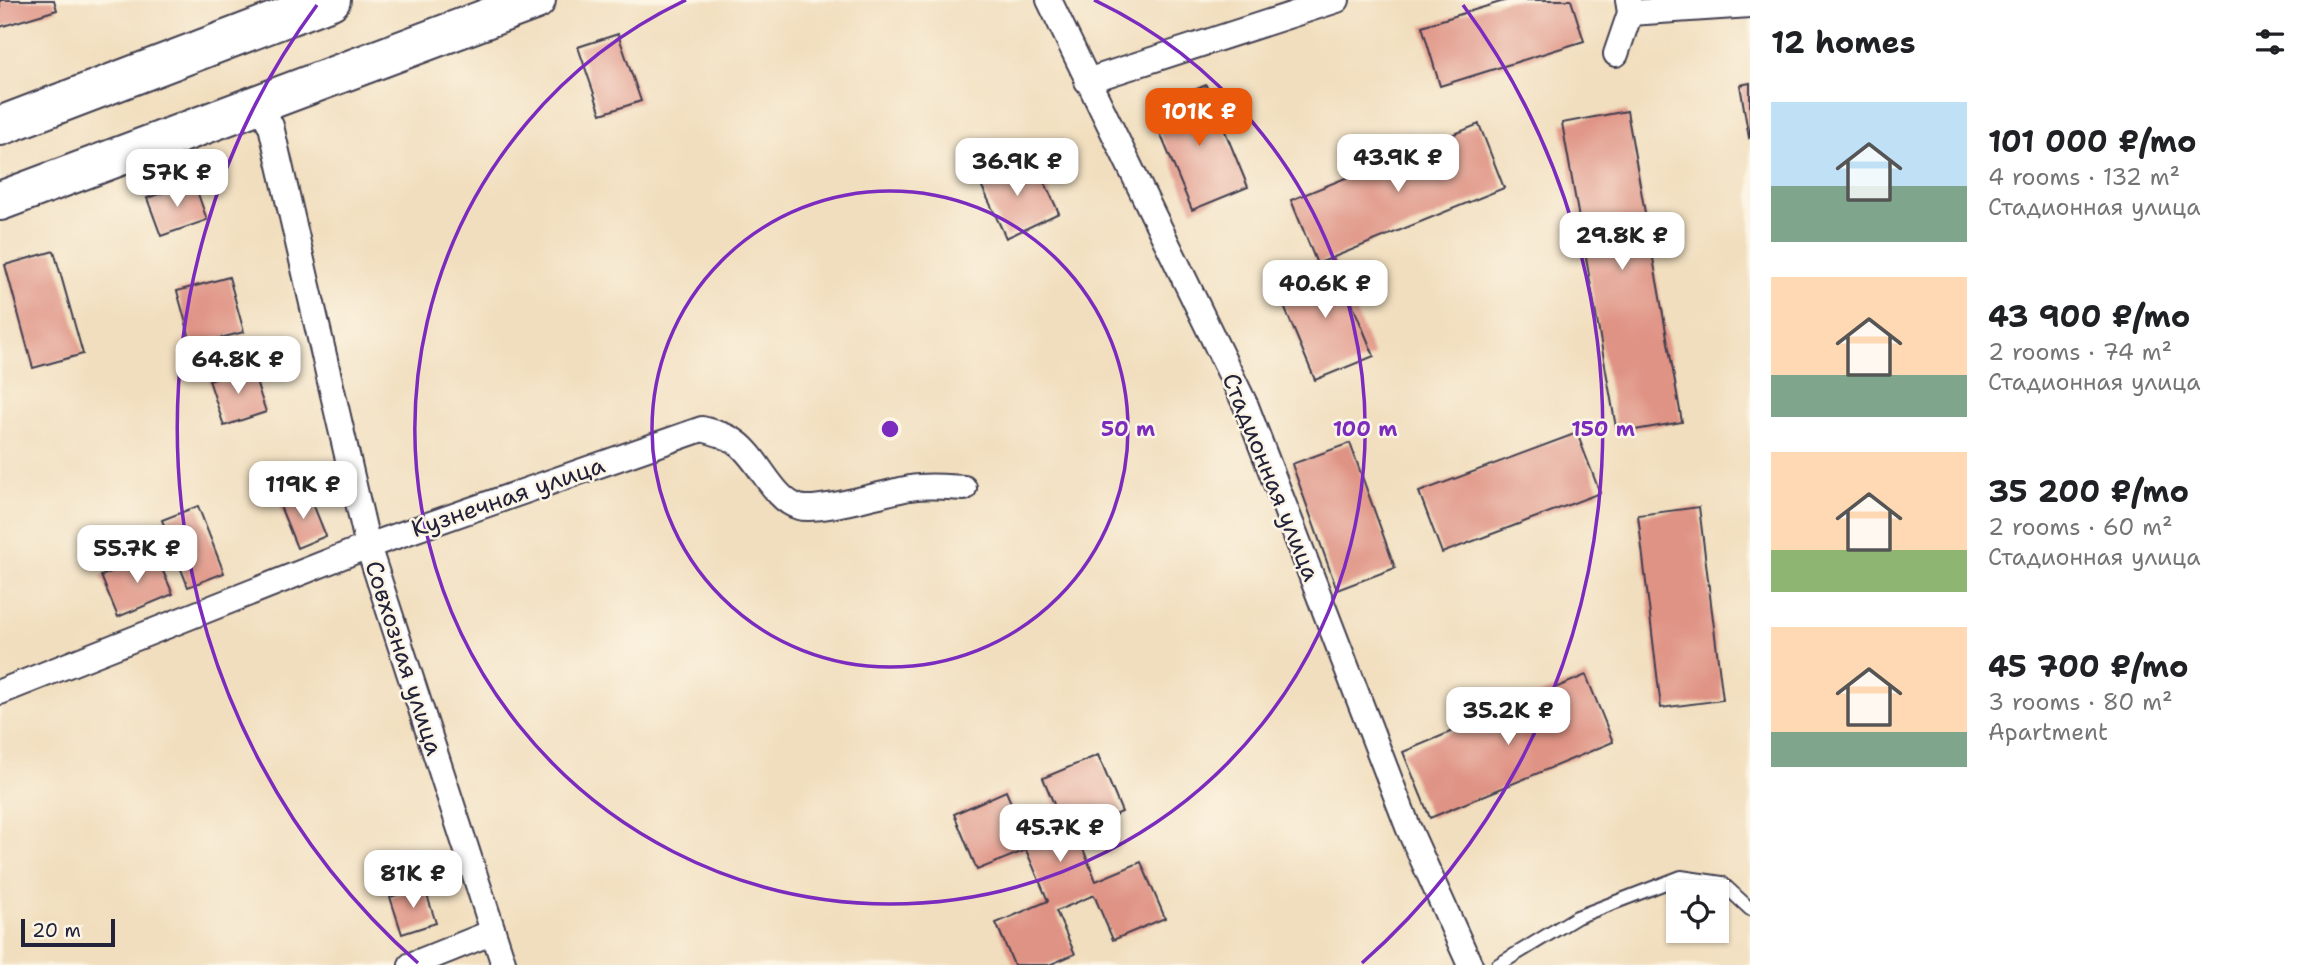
<!DOCTYPE html>
<meta charset="utf-8">
<style>
:root{--surface:#fff;--page:#f6f6f6;--text:#202124;--muted:#757577;--accent:#ea580c}
body{margin:0;font-family:"Shantell Sans",sans-serif;background:var(--page);color:var(--text);height:100vh;display:flex;flex-direction:column;font-size:26px;white-space:nowrap}
*{box-sizing:border-box;margin:0}
p{font-size:23px;color:var(--muted)}
.icon{flex:none;width:38px;height:38px;fill:none;stroke:currentColor;stroke-width:2;stroke-linecap:round;stroke-linejoin:round}
.map{position:relative;flex:1;overflow:hidden}
.drawer{display:flex;flex-direction:column;background:var(--surface);width:560px}
.drawer>*{flex:none}
.fabs{position:absolute;left:1666px;top:880px;display:grid;gap:14px}
.fabs a{display:grid;place-items:center;width:63px;height:63px;border-radius:0px;background:var(--surface);box-shadow:0 2px 5px #0004;font-size:35px}
.scale{position:absolute;left:21px;bottom:18px;width:94px;box-sizing:border-box;padding-left:7px;border:4px solid #22223b;border-top:0;font-size:19px;line-height:24px;white-space:nowrap;color:#22223b;-webkit-text-stroke:5px #fcf5e5;paint-order:stroke}
.price{position:absolute;translate:-50% -60px;padding:0 16px;border-radius:14px;background:#fff;color:#222;font-size:23px;line-height:46px;filter:drop-shadow(0 2px 4px #0008)}
.price::after{content:'';position:absolute;left:50%;top:42px;width:21px;height:16px;margin-left:-10px;background:inherit;clip-path:polygon(0 0,100% 0,50% 100%)}
.price.current{background:var(--accent);color:#fff}
ul{padding:0;list-style:none}
li{display:flex;align-items:center;gap:21px;height:175px;padding:0 21px}
li span{display:grid;place-items:center;flex:none;width:196px;height:140px;border-radius:0px;color:#555}
li>.icon{margin-inline-start:auto}
span .icon{width:84px;height:84px;fill:#fffc;stroke-width:1}
li b{font-size:30px}
h2{display:flex;justify-content:space-between;align-items:center;height:84px;padding:0 21px;font-size:30px}
main{display:flex;flex:1;min-height:0}
.map>svg:first-child{display:block}
.building{fill:#df9384}
.lines{fill:none;stroke-linecap:round;stroke-linejoin:round}
.lane-casing{stroke:#413e4f;stroke-width:16}
.street-casing{stroke:#413e4f;stroke-width:28}
.primary-casing{stroke:#413e4f;stroke-width:42}
.lane{stroke:#fff;stroke-width:12}
.street{stroke:#fff;stroke-width:24}
.primary{stroke:#fff;stroke-width:38}
.ring{fill:none;stroke:#7b2cbf;stroke-width:3.5}
.labels{text-anchor:middle;stroke-width:5;stroke-linejoin:round;paint-order:stroke}
.street-label{font-size:24px;fill:#22223b;stroke:#fcf5e5}
.centre{fill:#7b2cbf;stroke:#fcf5e5;stroke-width:3.5}
.ring-label{font-size:21px;text-anchor:middle;font-weight:bold;fill:#7b2cbf;stroke:#fcf5e5;stroke-width:5;stroke-linejoin:round;paint-order:stroke}
</style>
<main>
<div class="map">
<svg width="1750" height="965" viewBox="0 0 1750 965">
<rect width="100%" height="100%" fill="#fcf5e5"/>
<filter id="ink" filterUnits="userSpaceOnUse"><feTurbulence type="fractalNoise" baseFrequency=".0143" numOctaves="2"/><feDisplacementMap in="SourceGraphic" scale="14" xChannelSelector="R" yChannelSelector="G"/><feConvolveMatrix kernelMatrix="1 2 1 2 8 2 1 2 1" color-interpolation-filters="sRGB"/></filter>
<filter id="wash" filterUnits="userSpaceOnUse"><feTurbulence type="fractalNoise" baseFrequency=".00686" numOctaves="4" result="noise"/><feDisplacementMap in="SourceGraphic" scale="28" xChannelSelector="R" yChannelSelector="G"/><feGaussianBlur stdDeviation="1.57" result="paint"/><feColorMatrix in="noise" values="0 0 0 0 0 0 0 0 0 0 0 0 0 0 0 0 0 1.4 0 .05"/><feComposite in="paint" operator="in"/></filter>
<g filter="url(#wash)">
<rect width="100%" height="100%" fill="#f1debe"/>
<g id="blocks">
<g class="building">
<polygon points="0,0 54,0 57,10 0,27"/>
<polygon points="1507,0 1571,0 1584,41 1440,86 1422,26"/>
<polygon points="618,34 641,101 601,114 578,47"/>
<polygon points="1750,83 1750,137 1749,138 1740,85"/>
<polygon points="1206,85 1248,187 1192,210 1150,109"/>
<polygon points="1627,111 1682,422 1617,433 1562,123"/>
<polygon points="1479,124 1504,188 1317,264 1291,200"/>
<polygon points="1010,161 1018,179 1039,170 1059,213 1006,238 977,176"/>
<polygon points="194,182 207,220 161,236 147,198"/>
<polygon points="54,251 83,354 33,368 5,265"/>
<polygon points="1334,260 1374,356 1315,380 1275,285"/>
<polygon points="229,277 244,332 192,345 177,291"/>
<polygon points="251,366 266,412 224,426 209,380"/>
<polygon points="1577,433 1600,493 1442,553 1419,492"/>
<polygon points="1350,443 1395,568 1337,590 1292,464"/>
<polygon points="309,494 326,536 297,548 280,506"/>
<polygon points="198,506 224,573 188,587 162,520"/>
<polygon points="1699,507 1723,700 1661,708 1638,515"/>
<polygon points="155,553 173,594 118,617 101,576"/>
<polygon points="1586,675 1613,742 1430,818 1403,752"/>
<polygon points="1098,755 1122,812 1076,832 1096,881 1141,862 1165,918 1113,940 1094,895 1056,911 1075,954 1049,965 1014,965 996,923 1048,901 1026,850 977,870 954,814 1006,791 1025,836 1061,821 1043,778"/>
<polygon points="424,886 436,923 402,934 390,897"/>
</g>
</g>
</g>
<g filter="url(#ink)">
<use href="#blocks" fill-opacity="0" stroke="#413e4f" stroke-width="2"/>
<g class="lines">
<defs>
<polyline id="lane" points="1498,965 1577,917 1681,877 1722,883 1750,909"/>
<g id="street">
<polyline points="1049,0 1246,406 1408,827 1470,965"/>
<polyline points="1630,13 1750,5"/>
<polyline points="1616,54 1630,13 1628,0"/>
<polyline points="1087,81 1337,0"/>
<polyline points="258,103 271,126 368,546 504,965"/>
<path d="M0,692L368,546L702,429C714,432 726,435 736,442C759,458 773,500 799,507C819,513 886,492 910,488C927,485 946,487 964,488"/>
<polyline points="411,965 493,932"/>
</g>
<g id="primary">
<polyline points="0,126 331,0"/>
<polyline points="0,201 536,0"/>
</g>
</defs>
<use href="#lane" class="lane-casing"/>
<use href="#street" class="street-casing"/>
<use href="#primary" class="primary-casing"/>
<use href="#lane" class="lane"/>
<use href="#street" class="street"/>
<use href="#primary" class="primary"/>
</g>
</g>
<g class="ring">
<circle cx="890" cy="429" r="238"/>
<path d="M1094 0A475 475 0 1 1 686 0"/>
<path d="M418 963A713 713 0 0 1 317 5M1463 5A713 713 0 0 1 1362 963"/>
</g>
<g class="labels">
<g class="street-label">
<text transform="translate(1271 477) rotate(68)" y="8">Стадионная улица</text>
<text transform="translate(508 497) rotate(-19)" y="8">Кузнечная улица</text>
<text transform="translate(404 658) rotate(72)" y="8">Совхозная улица</text>
</g>
</g>
<circle cx="890" cy="429" r="10" class="centre"/>
<g class="ring-label">
<text x="1128" y="436">50 m</text>
<text x="1365" y="436">100 m</text>
<text x="1603" y="436">150 m</text>
</g>
</svg>
<div class="fabs">
<a><svg class="icon" aria-label="locate" viewBox="0 0 24 24"><circle cx="12" cy="12" r="6"/><path d="M12 2v4M12 18v4M2 12h4M18 12h4"/></svg></a>
</div>
<div class="scale">20 m</div>
<b class="price current" style="left:1199px;top:148px">101K ₽</b>
<b class="price" style="left:1398px;top:194px">43.9K ₽</b>
<b class="price" style="left:1017px;top:198px">36.9K ₽</b>
<b class="price" style="left:177px;top:209px">57K ₽</b>
<b class="price" style="left:1622px;top:272px">29.8K ₽</b>
<b class="price" style="left:1325px;top:320px">40.6K ₽</b>
<b class="price" style="left:238px;top:396px">64.8K ₽</b>
<b class="price" style="left:303px;top:521px">119K ₽</b>
<b class="price" style="left:137px;top:585px">55.7K ₽</b>
<b class="price" style="left:1508px;top:747px">35.2K ₽</b>
<b class="price" style="left:1060px;top:864px">45.7K ₽</b>
<b class="price" style="left:413px;top:910px">81K ₽</b>
</div>
<section class="drawer">
<h2>12 homes<svg class="icon" aria-label="filters" viewBox="0 0 24 24"><path d="M4 7h16M4 17h16"/><circle cx="9" cy="7" r="2"/><circle cx="15" cy="17" r="2"/></svg></h2>
<ul>
<li><span style="background:linear-gradient(#bfe0f5 60%,#7fa58c 0)"><svg class="icon" aria-label="home" viewBox="0 0 24 24"><path d="M3 11l9-7 9 7M6 9v11h12V9"/></svg></span><div><b>101 000 ₽/mo</b><p>4 rooms · 132 m²</p><p>Стадионная улица</p></div></li>
<li><span style="background:linear-gradient(#ffd9b3 70%,#7fa58c 0)"><svg class="icon" aria-label="home" viewBox="0 0 24 24"><path d="M3 11l9-7 9 7M6 9v11h12V9"/></svg></span><div><b>43 900 ₽/mo</b><p>2 rooms · 74 m²</p><p>Стадионная улица</p></div></li>
<li><span style="background:linear-gradient(#ffd9b3 70%,#8fb573 0)"><svg class="icon" aria-label="home" viewBox="0 0 24 24"><path d="M3 11l9-7 9 7M6 9v11h12V9"/></svg></span><div><b>35 200 ₽/mo</b><p>2 rooms · 60 m²</p><p>Стадионная улица</p></div></li>
<li><span style="background:linear-gradient(#ffd9b3 75%,#7fa58c 0)"><svg class="icon" aria-label="home" viewBox="0 0 24 24"><path d="M3 11l9-7 9 7M6 9v11h12V9"/></svg></span><div><b>45 700 ₽/mo</b><p>3 rooms · 80 m²</p><p>Apartment</p></div></li>
</ul>
</section>
</main>
